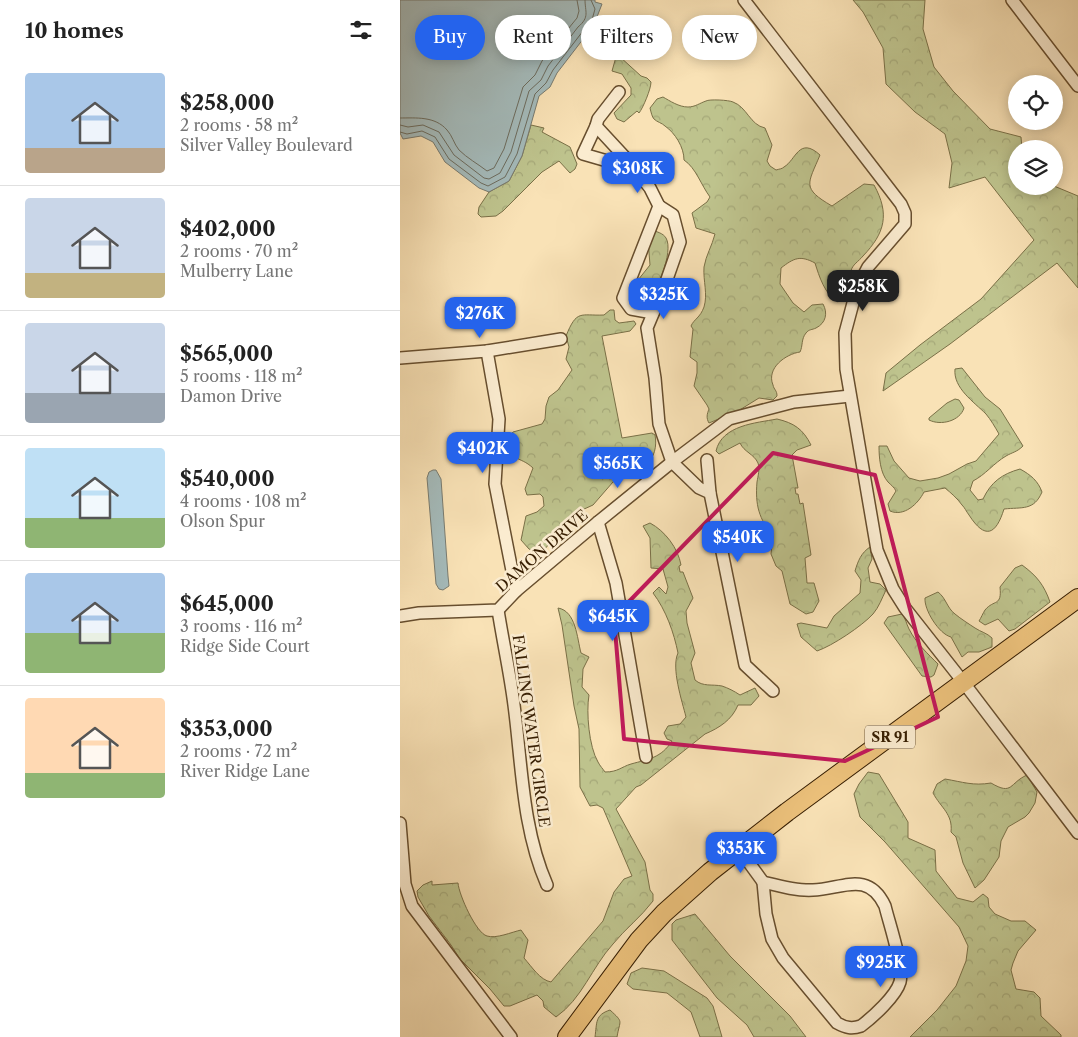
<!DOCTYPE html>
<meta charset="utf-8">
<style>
:root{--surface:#fff;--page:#f2f2f2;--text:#222;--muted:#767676;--line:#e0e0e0;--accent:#2563eb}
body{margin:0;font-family:"Libre Caslon Text",serif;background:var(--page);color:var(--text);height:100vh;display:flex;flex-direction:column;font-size:19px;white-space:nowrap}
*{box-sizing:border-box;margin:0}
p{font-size:16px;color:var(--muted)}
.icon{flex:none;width:28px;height:28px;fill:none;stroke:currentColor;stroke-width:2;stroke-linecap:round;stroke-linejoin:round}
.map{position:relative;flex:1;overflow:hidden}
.sheet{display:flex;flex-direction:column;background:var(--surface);width:400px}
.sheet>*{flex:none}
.hud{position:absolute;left:15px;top:15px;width:475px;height:45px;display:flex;gap:10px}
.buttons{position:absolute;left:608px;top:75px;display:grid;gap:10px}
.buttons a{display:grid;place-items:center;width:55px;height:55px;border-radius:50%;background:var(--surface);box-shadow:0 2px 12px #0003;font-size:25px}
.price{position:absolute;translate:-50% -42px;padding:0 11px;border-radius:10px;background:var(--accent);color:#fff;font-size:16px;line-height:32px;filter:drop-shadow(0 1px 2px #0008)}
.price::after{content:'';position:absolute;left:50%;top:30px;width:15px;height:11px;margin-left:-8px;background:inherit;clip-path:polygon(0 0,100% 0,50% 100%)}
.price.active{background:#222;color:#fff}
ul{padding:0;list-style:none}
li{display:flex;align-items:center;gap:15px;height:125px;padding:0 25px}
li+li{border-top:1px solid var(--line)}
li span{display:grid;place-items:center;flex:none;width:140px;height:100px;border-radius:5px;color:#555}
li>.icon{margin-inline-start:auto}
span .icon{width:60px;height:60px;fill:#fffc;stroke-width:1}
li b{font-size:21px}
h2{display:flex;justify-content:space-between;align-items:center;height:60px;padding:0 25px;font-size:21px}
.tag{padding:0 18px;border-radius:22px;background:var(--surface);box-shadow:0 2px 12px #0003;font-size:18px;line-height:45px}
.tag.active{background:var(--accent);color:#fff}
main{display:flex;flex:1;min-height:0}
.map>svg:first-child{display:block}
.grass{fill:#bec38d;stroke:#7a7047}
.forest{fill:url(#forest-crowns);stroke:#7a7047}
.water{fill:#a4baba;stroke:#787b70}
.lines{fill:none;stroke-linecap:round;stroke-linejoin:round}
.shore{stroke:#6d6c5e;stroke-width:1}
.minor-casing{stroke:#674e2e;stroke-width:14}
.primary-casing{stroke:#361d01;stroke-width:20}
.minor{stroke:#fbecd0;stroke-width:11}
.primary{stroke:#ecc17b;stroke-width:18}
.marked{fill:none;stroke:#c2185b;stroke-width:4;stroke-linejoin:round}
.labels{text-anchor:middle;stroke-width:5;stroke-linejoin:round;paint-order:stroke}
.shield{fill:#fbecd0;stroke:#715b3f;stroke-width:1}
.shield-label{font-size:14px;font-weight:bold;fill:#361d01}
.street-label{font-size:15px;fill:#361d01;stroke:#fbecd0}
</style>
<main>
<section class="sheet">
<h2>10 homes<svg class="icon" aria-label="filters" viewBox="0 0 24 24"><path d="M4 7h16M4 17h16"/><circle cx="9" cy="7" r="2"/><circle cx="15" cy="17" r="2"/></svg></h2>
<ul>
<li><span style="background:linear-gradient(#a9c7e8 75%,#b9a48a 0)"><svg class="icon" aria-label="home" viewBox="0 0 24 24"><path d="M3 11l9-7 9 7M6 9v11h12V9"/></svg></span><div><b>$258,000</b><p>2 rooms · 58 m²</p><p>Silver Valley Boulevard</p></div></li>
<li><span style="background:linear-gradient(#c9d6e8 75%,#c2b280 0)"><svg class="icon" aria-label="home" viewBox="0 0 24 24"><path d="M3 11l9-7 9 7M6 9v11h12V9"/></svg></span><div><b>$402,000</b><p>2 rooms · 70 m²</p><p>Mulberry Lane</p></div></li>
<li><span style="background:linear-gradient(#c9d6e8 70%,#9aa5b1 0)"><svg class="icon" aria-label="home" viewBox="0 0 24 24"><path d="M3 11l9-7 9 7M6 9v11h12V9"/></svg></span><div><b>$565,000</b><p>5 rooms · 118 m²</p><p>Damon Drive</p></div></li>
<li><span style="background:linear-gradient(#bfe0f5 70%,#8fb573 0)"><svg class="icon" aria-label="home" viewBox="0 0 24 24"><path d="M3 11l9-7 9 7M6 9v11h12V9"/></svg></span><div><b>$540,000</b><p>4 rooms · 108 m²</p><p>Olson Spur</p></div></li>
<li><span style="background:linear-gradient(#a9c7e8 60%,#8fb573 0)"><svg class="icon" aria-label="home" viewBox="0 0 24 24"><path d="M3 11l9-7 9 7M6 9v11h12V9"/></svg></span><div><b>$645,000</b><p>3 rooms · 116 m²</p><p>Ridge Side Court</p></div></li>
<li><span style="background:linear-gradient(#ffd9b3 75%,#8fb573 0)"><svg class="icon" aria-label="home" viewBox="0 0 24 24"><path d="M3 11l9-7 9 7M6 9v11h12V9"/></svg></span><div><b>$353,000</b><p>2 rooms · 72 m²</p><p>River Ridge Lane</p></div></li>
</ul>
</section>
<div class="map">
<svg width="678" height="1037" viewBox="0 0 678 1037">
<defs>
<pattern id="forest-crowns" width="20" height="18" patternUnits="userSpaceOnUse" patternTransform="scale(1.25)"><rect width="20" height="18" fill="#bec38d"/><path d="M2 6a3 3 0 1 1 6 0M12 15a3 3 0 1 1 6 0" fill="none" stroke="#a4a778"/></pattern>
</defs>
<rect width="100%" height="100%" fill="#f9e2b6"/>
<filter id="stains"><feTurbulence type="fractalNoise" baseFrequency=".004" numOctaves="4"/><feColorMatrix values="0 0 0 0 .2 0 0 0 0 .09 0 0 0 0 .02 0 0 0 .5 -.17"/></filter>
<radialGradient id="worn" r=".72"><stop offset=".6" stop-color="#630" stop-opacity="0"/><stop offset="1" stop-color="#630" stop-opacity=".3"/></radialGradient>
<path class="grass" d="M555,399L559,400L564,408C560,421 541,426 529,420V418L547,403Z"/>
<g class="forest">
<polygon points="453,0 525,0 523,29 534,67 553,91 590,129 621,137 622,149 616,149 616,186 654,186 678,196 678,288 657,263 550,344 483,391 486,373 520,345 581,299 634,240 585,177 549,188 552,163 545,134 515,112 486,84 483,48 463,12"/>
<path d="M219,56L241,76L247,78L251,82C251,89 243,108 239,113L237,111L224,122L217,119L214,113L231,95V88L222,74L212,71L216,57Z"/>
<path d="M263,97C270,101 279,107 288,107C295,107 300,103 306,101C309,99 329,100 333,102C347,107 350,125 365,128L372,145L367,161L370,166L376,170C379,169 382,169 384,167C396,160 399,136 420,155C408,184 401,188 432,206L464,184L474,185C490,214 485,233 463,256C459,261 452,265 451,271C449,277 450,285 450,291L438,302C425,295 419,276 415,263C400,255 394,258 381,268L380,284L393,303L404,312L412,305L423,304C428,313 426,323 416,328C412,330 409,329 406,333C401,339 403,346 400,352C386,354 366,368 373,385C374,390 377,390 377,396L373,400L359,398L338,411L309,423C306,418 307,414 309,409L307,405L294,386L297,373V362L290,357L293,329L291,326C294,319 300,318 304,307C308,294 303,281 304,267C306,255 312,246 315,234L296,228L292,213L307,202L310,197C301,185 296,168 284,160C284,147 275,133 265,126C262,123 257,122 254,119C252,117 251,112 250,108L257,99Z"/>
<polygon points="131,125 144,128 142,132 170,147 177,164 175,169 170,173 159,161 142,172 103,211 96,216 81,217 78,214 79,207 89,192 109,181 122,156"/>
<path d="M252,230C257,232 263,233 266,238C274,251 257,296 242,302L239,300L235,294L238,280L250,265L248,240Z"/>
<path d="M210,310H214L215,320L219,323L234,321L236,324L230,331L202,336L222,438L252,433L255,435C257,445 255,459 245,464L241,463L236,465V477H233L227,470L220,471L218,479L213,482L193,505L182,510L166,530L152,541L140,554L129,549L121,540L126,516L137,512L144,506L143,497L140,494L127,495L125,489L133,468C119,455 112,464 107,439L113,432L142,424L145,419L146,406L149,397L158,390L172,370L166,359L169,347L166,336C177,309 180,316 204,315Z"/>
<path d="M562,368L585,397L600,409L623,446C617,452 613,452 606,456C594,463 585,475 573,481L570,490L578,500L583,499C591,482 602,474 620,469C631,475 638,481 642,492C634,511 622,507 604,509C596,535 585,540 569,515C566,511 565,508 562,505C557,498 551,493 545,488L524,492C518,504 504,517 490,511L488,504L496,491C494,487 491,485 488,482C480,473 479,457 479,446H487L494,461L509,478L520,481L538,478L549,474L567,464L576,461L599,434C595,427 591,420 586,414C574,402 553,388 555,369Z"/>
<path d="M377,419C394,423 403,429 411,445L397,450L392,455L398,488H395L396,494H398L400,504L403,503L411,555L405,558L407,583H414L419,601L413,612L406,614L390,604L382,571L376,566L371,554L373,536C359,519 355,505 357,482C358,476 360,469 358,463C354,454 344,452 340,443L319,454L316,451C322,425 356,423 377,419Z"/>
<path d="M250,523C265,531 278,548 281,565L279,566L280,572H283L293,598L286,611L287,623L295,653L291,663L295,680C303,687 312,684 322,686C328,688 334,691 340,695L355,688L359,696L351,705H338C332,720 319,728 305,734L241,785L236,787L216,809L245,862L250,890L253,894V901C241,917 225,929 213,944C192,967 182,999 156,1017L144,1007L143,1001L137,995L110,1006H104L90,989L60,959L51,945L29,916L18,897L17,891L23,885L32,881V885L58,883C59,895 76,933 87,936C96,939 112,932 121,930L128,940L124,958C132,967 140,980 151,982L203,921L214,892L224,879L232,876L203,808L197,805L190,806L180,787L179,729L174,706L162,625L158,608C176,611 177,638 181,653L189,657L183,669L182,687L189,695C186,712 189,747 198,762C200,766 203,769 205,772C218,772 221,767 231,764C249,759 261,758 272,741L267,739L264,733L268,726L280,724L286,717C282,701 271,668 278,653C274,633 266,610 253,593L259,587L266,594L268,587L263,569L251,568L250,538L243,526Z"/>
<path d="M470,547L472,559L468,568L470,582L480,584L486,590C482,598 479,607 473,614C462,626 432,646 417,651L401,637L397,624L401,623L427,628L434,616L460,593L461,580L455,571C458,561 461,553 470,547Z"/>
<path d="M622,565C637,576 644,585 650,602L615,629L609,631L598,619L585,625L579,621C581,618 583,613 585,610C594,599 602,607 600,587L615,568Z"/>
<path d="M538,592C546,598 547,608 555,614C561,619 569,624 575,628C581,632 587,633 592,638V647L579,652H568L562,657L551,637C539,634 524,610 525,598Z"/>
<path d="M502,614C506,619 506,623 509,629C516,643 528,654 538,664L534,675L531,677L522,676L484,623L488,617Z"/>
<polygon points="468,772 479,774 505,817 508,822 508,838 535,850 536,871 557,898 573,902 583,894 588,898 589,907 595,914 611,921 625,921 636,930 618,951 613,963 611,970 616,989 634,992 640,998 641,1016 661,1035 661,1037 510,1037 537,1010 556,986 566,961 568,946 559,927 485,842 460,817 454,794 459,784"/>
<path d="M627,775L637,792L635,803L629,813L625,817L608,827L601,841L599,857L584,880L575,888L563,863L556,837L551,832C553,814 541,808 533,793L537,784L545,779C563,782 573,786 591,783C613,796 609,783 627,775Z"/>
<polygon points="295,914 330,956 390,1016 406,1037 354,1037 347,1025 317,998 272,940 272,924 276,920"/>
<polygon points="242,968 264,971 307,998 313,1006 322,1037 300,1037 291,1012 267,993 233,989 227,984 231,973"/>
<path d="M210,1010C224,1023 220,1019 217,1037H195C197,1022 195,1015 210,1010Z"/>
</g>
<g class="water">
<polygon points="0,0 195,0 195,2 202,4 195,22 194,33 187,34 157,73 150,87 139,96 122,156 109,181 89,192 79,188 45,162 33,142 21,136 3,139 0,133"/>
<polygon points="33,470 36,470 41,479 48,576 49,586 43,590 39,589 36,584 27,478 29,472"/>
</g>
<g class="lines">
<g class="shore">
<path d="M0,118C16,118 35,116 47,130C52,135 54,144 59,150C67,158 78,164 87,171L94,168L104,149L123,87L135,75L142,61L177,18L179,11L177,0"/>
<path d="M0,125L8,127L23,125L39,132L54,155L84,178L89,179L100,173L111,152L129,91L141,80L148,66L178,27C190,17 185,12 185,0"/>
<polyline points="0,132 7,134 22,131 35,137 49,159 81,183 88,186 105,177 117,154 135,94 146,83 153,70 183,31 190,27 195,9 191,0"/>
</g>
<defs>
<g id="minor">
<polyline points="344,0 501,204 505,213 505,224 468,267 457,288 445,333 446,369 477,550 493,589 505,608 564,683 678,833"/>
<polyline points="612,0 678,86"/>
<polyline points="219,92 198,119 196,126 183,154 235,169 250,188 259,206 223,298 231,309 253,313"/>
<polyline points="196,126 234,167"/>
<polyline points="259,206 273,215 280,242 265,285 247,328 255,378 259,424 272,462 299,488 310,493 345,665 373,691"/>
<polyline points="87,351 99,419 95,484 116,591"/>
<polyline points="0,358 87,351 161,339"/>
<polyline points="307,460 310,493"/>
<polyline points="198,522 216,583 246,757"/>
<path d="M98,610C103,642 110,673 114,705C122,765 122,828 147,885"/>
<polyline points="0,616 19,613 98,610 116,591 198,522 272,462 329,419 394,402 450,396"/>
<polyline points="0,823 5,884 12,906 111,1037"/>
<polyline points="339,849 363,882"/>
<path d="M363,882C379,886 397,891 413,890C442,889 468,870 485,906C489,923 504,966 500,982C496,996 473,1017 461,1026C452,1029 446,1028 437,1023L383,958L372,939L366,914Z"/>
</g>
<polyline id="primary" points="167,1037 239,940 264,913 310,872 387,812 678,598"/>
</defs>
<use href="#minor" class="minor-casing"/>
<use href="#primary" class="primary-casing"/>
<use href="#minor" class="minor"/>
<use href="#primary" class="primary"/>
</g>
<path class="marked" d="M373,453L475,475L538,717L445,761L224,739L214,617Z"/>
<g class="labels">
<rect class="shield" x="465" y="725.5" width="50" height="23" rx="4"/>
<g class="shield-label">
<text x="490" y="742">SR 91</text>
</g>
<g class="street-label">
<text transform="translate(142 551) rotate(-41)" y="5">DAMON DRIVE</text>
<text transform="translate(131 731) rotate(82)" y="5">FALLING WATER CIRCLE</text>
</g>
</g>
<rect width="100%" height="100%" filter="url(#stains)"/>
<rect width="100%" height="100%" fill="url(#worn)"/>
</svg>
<div class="buttons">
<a><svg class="icon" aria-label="locate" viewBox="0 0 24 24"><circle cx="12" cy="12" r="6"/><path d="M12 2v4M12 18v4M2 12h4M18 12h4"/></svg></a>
<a><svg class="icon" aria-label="layers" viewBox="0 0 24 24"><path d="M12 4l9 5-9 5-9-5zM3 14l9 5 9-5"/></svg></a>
</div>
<b class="price" style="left:238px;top:194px">$308K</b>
<b class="price active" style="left:463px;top:312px">$258K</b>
<b class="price" style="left:264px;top:320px">$325K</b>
<b class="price" style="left:80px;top:339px">$276K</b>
<b class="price" style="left:83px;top:474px">$402K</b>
<b class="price" style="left:218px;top:489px">$565K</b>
<b class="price" style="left:338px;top:563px">$540K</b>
<b class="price" style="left:213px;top:642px">$645K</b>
<b class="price" style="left:341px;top:874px">$353K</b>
<b class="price" style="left:481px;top:988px">$925K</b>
<div class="hud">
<a class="tag active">Buy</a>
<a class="tag">Rent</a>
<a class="tag">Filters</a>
<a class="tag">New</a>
</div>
</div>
</main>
